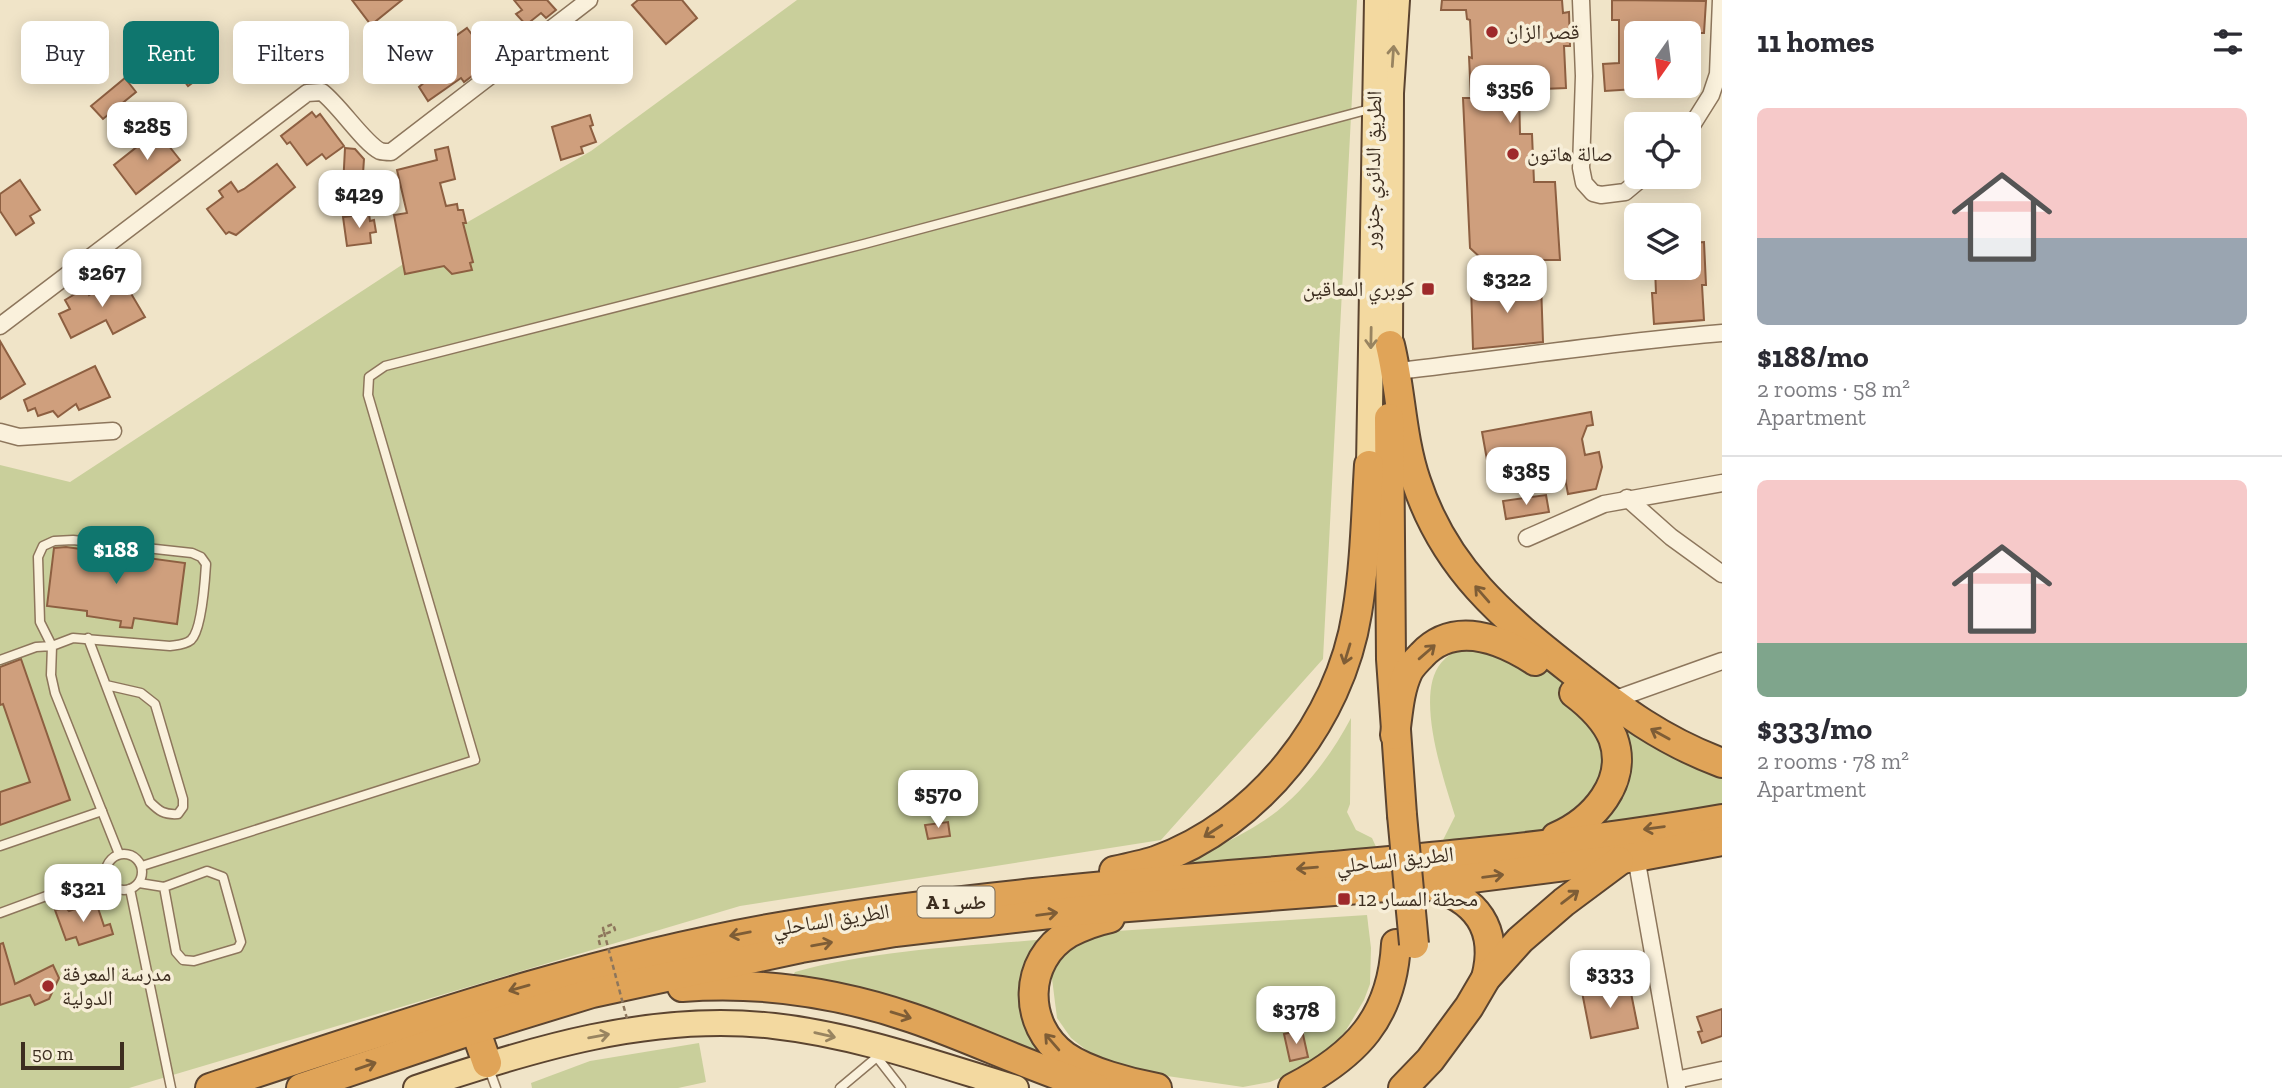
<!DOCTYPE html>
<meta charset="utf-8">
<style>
:root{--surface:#fff;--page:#f7f7f7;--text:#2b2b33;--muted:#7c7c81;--line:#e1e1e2;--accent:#0f766e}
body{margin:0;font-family:"Zilla Slab","Noto Naskh Arabic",serif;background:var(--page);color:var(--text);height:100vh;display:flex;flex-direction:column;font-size:26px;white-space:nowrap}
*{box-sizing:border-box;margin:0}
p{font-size:23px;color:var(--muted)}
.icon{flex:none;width:38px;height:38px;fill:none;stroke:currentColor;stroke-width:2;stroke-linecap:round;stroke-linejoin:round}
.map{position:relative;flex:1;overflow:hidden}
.details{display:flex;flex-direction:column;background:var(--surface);width:560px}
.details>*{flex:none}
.hud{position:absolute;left:21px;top:21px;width:665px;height:63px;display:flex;gap:14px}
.needle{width:46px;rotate:194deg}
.controls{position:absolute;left:1624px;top:21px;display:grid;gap:14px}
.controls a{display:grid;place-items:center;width:77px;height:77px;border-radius:10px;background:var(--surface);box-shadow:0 4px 18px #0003;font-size:35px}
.scale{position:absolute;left:21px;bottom:18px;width:103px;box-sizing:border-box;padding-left:7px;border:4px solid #3d2e20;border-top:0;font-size:19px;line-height:24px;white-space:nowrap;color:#3d2e20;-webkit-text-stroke:5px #f7eed8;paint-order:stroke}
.price{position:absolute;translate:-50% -60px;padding:0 16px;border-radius:14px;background:#fff;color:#222;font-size:23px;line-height:46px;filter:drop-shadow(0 2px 4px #0008)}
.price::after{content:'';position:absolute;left:50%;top:42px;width:21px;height:16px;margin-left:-10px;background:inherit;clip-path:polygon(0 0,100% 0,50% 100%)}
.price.active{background:var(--accent);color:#fff}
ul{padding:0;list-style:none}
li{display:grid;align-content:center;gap:14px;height:371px;padding:0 35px}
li+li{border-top:2px solid var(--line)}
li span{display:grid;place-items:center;height:217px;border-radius:10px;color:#555}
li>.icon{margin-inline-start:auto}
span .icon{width:126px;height:126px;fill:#fffc;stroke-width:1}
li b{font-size:30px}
h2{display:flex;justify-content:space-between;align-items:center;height:84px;padding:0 35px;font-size:30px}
.pill{padding:0 24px;border-radius:10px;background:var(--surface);box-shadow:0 4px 18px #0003;font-size:24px;line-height:63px}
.pill.active{background:var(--accent);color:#fff}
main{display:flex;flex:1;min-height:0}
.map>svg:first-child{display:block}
.green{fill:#c9cf9b}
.building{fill:#cf9f7d;stroke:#8d5f41;stroke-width:2}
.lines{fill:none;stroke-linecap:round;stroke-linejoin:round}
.lane-casing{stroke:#8d765c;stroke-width:11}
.street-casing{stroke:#8d765c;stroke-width:19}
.primary-casing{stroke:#5b4430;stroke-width:28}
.highway-casing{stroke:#5b4430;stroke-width:32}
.path{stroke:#8d765c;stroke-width:2.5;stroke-dasharray:5 3.5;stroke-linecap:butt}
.lane{stroke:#faf1dc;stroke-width:8}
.street{stroke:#faf1dc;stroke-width:16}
.primary{stroke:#f3d9a0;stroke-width:24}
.highway{stroke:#e0a458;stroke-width:28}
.highway-bridge-casing{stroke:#5b4430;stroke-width:32;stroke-linecap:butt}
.path-bridge{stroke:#8d765c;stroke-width:2.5;stroke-dasharray:5 3.5;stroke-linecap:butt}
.highway-bridge{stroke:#e0a458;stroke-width:28}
.oneway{stroke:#988460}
.oneway2{stroke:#7e5d36}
.poi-dot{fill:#9e2a2b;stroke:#f7eed8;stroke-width:2.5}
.labels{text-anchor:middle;stroke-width:7;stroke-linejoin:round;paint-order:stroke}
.shield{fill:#f7eed8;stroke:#756857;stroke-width:2}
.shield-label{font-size:19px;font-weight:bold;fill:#3d2e20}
.poi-label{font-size:21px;fill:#3d2e20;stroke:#f7eed8;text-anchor:start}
.street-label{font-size:21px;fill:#3d2e20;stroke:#f7eed8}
</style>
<main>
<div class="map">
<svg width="1722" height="1088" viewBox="0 0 1722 1088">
<rect width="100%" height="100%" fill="#f0e4c8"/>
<g class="green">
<polygon points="797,0 1357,0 1323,659 1161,840 740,906 129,1088 0,1088 0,465 70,482 466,223 591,151"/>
<path d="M1488,637L1535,661L1592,707L1615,772L1582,822L1469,843L1441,844L1455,816C1444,780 1414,695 1441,663C1452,649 1472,644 1488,637Z"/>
<path d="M1351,718L1350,804L1347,812L1356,830L1372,838L1377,849L1165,873C1197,855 1234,841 1265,820C1301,796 1331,756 1351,718Z"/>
<polygon points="1611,718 1722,773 1722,808 1592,832 1624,797 1626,773"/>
<polygon points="1367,915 1371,948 1370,984 1364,1000 1345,1032 1331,1047 1302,1069 1270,1082 1243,1087 1167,1076 1129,1068 1095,1057 1071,1038 1057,1018 1051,971 1058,957 1077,941 1101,932"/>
<path d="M1049,939L1029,967L1075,1073L791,979L795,972C873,950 968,946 1049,939Z"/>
<polygon points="699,1043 706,1082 678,1088 532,1088 531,1083 590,1061"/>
</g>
<g class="building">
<polygon points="352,0 402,0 371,25"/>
<polygon points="514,0 547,0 556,10 546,18 541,13 526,25 516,14 522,10"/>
<polygon points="638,0 682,0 697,18 666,44 632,5"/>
<polygon points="1442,0 1562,0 1563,13 1569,12 1570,46 1564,46 1566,88 1519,90 1520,134 1532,134 1534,182 1555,182 1560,260 1483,260 1470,248 1463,98 1471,98 1469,57 1472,58 1470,20 1467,19 1466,10 1441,10"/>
<polygon points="1612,0 1706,1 1704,33 1636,33 1636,89 1605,91 1603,64 1619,63 1619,20 1612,20"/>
<polygon points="467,28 492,61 464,82 461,78 428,101 419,87 426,81 423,76 427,73 424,69 444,55 439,48"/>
<polygon points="198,45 214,67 188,86 172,64"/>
<polygon points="125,78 136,92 103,119 91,106"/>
<polygon points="312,112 316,117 320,114 344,146 326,159 322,154 307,165 290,142 287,144 281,136"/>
<polygon points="590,115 593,125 590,126 596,142 581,147 583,153 561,160 552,127"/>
<polygon points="157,131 180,160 136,194 114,165"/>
<polygon points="448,147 455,179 440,183 446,206 457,204 458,210 463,210 466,223 463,223 473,262 470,263 472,270 452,274 444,266 405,274 394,215 407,213 397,170 437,160 435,150"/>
<polygon points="345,148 355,149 364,159 362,188 343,187"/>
<polygon points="277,164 295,187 236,235 229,232 226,234 207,209 223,197 219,191 231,182 238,192 244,189"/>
<polygon points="20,180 40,210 30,216 34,223 16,235 0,211 0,194"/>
<polygon points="369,214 370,221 374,220 376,232 370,233 371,243 347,246 343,217"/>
<polygon points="1704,242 1706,285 1702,285 1704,320 1654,324 1652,293 1656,293 1655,268 1689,268 1689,243"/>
<polygon points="120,275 145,317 113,334 106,320 71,338 59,314 70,309 65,300 85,288 89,295"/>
<polygon points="1541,283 1543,342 1473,349 1471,286"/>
<polygon points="0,341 25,384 0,399"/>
<polygon points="95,366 110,397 79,410 76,404 58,417 53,411 38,416 35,408 28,411 24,400"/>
<polygon points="1591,412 1593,425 1587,426 1582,439 1585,455 1599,452 1602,467 1596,489 1568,494 1561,457 1489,471 1482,432"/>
<polygon points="1546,495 1549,512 1506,519 1503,501"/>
<polygon points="66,547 185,563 177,624 134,618 132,628 120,627 121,621 87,616 87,611 47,606 54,548"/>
<polygon points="21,659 70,800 0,825 0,792 30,782 3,704 0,705 0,667"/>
<polygon points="948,822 950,836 928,839 925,825"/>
<polygon points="97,905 104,926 110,924 113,934 79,945 76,937 66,940 55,910 66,908 69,911 81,907 82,910"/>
<polygon points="3,943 15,984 53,965 59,978 49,999 35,1005 30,995 0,1005 0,944"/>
<polygon points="1629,983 1638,1028 1591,1038 1582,992"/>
<polygon points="1722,1009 1722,1036 1702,1043 1698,1032 1702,1031 1697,1017"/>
<polygon points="1302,1030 1308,1057 1290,1061 1284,1034"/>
</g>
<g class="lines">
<defs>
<g id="lane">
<path d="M88,638L150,802C159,811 164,815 178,814L183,807V799L155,704L141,693L106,685"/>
<path d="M0,660L36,647L52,646L73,638L170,646C177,645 185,645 191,640C202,630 205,580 206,564L201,557L192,553L73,540L54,541L43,546L38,557L40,622L52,646L51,675L55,693L119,854"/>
<polyline points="0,846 102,811"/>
<circle cx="124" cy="872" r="18"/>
<polyline points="142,866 475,760 368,395 369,377 385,366 864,244 1370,109"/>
<polyline points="139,883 164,887 207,871 223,877 241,942 238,948 194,961 183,960 176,952 164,887"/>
<polyline points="130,889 171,1088"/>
<polyline points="0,913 106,874"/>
<polyline points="873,1052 901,1088"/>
<polyline points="488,1066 496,1088"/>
<polyline points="840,1088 877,1057"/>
</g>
<g id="street">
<polyline points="1581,0 1584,76 1581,168 1584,183 1593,193 1601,195 1625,192 1643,177"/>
<polyline points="1689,130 1711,95 1718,74 1721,0"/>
<path d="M0,326L307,93L322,92C340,106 364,143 380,151C383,152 388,152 391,152L589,0"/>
<path d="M1397,371C1505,359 1613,342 1722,333"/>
<polyline points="0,432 19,437 113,431"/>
<polyline points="1627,498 1671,537 1722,574"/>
<polyline points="1527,538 1604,504 1722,483"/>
<polyline points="1610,701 1722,661"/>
<polyline points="1636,857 1677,1088"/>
<polyline points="1676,1080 1722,1070"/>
</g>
<g id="primary">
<polyline points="1390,345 1391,93 1397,0"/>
<polyline points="1369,465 1377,0"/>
<path d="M416,1088C531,1049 652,1012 774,1026C856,1035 937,1064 1016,1088"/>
</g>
<g id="highway">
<path d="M1390,345C1401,390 1401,437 1416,481C1445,569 1502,616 1572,671C1623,711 1661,740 1722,763"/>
<polyline points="1389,418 1391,659 1402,815"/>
<path d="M1395,735C1398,714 1399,691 1408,672C1411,666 1417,660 1422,655C1455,620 1501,639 1535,661"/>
<path d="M1556,837C1593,821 1629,782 1613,738C1605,719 1590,705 1574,693"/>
<path d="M1114,871C1128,868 1142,865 1155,861C1259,824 1340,721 1357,613C1365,565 1366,514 1369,465"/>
<path d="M1428,885C1477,898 1499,929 1486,978"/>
<path d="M1110,918C1096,921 1082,926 1069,933C1023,960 1022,1025 1065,1056C1088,1072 1130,1083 1157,1088"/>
<path d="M682,987C762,981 836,992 912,1018C974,1039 1033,1069 1096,1088"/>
<polyline points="475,1029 487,1063"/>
<path d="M210,1088C402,1025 592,958 791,925C1100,873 1414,873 1722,819"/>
<polyline points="301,1088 475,1029 592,993 801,948 895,932 1076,911 1425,884 1636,857 1722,841"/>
<path d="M1293,1088C1356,1055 1392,1018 1396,944"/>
<polyline points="1403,1088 1430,1060 1469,1007 1486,978 1520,940 1564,902 1619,861"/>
</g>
</defs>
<use href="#lane" class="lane-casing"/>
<use href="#street" class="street-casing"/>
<use href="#primary" class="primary-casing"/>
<use href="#highway" class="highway-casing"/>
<polyline class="path" points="600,945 598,937 615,930 613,924 603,928 604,932"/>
<use href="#lane" class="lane"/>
<use href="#street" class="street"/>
<use href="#primary" class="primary"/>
<use href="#highway" class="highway"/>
<defs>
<polyline id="highway-bridge" points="1402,815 1414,944"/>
</defs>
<use href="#highway-bridge" class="highway-bridge-casing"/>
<polyline class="path-bridge" points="604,932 627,1019"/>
<use href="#highway-bridge" class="highway-bridge"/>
</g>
<defs><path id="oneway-shaft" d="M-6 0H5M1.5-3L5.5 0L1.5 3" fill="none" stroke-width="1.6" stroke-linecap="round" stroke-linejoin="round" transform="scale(1.75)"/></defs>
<g class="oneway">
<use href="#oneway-shaft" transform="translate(1393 56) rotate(-86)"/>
<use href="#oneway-shaft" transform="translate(1371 338) rotate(91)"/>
<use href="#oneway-shaft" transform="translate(825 1035) rotate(13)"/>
<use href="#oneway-shaft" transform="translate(599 1036) rotate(-10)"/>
</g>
<g class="oneway2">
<use href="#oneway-shaft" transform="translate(1482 594) rotate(-131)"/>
<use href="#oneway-shaft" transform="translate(1427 652) rotate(-41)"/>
<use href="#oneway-shaft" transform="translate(1347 654) rotate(107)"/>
<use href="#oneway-shaft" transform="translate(1660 734) rotate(-151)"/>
<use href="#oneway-shaft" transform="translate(1654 828) rotate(172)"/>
<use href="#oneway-shaft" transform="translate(1213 831) rotate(147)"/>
<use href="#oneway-shaft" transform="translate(1307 868) rotate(175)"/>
<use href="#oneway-shaft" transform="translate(1493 876) rotate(-7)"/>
<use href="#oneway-shaft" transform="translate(1570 897) rotate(-37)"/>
<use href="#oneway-shaft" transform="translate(1047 914) rotate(-7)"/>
<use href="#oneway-shaft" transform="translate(740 934) rotate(169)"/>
<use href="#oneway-shaft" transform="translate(822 944) rotate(-10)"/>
<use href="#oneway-shaft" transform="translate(519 988) rotate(164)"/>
<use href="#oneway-shaft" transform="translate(901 1015) rotate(17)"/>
<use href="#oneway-shaft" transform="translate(1052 1042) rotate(-131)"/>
<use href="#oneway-shaft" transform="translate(366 1066) rotate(-19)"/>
</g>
<g class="poi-dot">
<circle cx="1492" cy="32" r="7"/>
<circle cx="1513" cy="154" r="7"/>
<rect x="1421" y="282" width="14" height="14" rx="3.5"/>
<rect x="1337" y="892" width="14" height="14" rx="3.5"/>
<circle cx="48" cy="986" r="7"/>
</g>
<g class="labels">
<rect class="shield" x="917.5" y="886.5" width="77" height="31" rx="5"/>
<g class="shield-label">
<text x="956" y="909">A 1 طس</text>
</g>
<g class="poi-label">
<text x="1506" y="39">قصر الزان</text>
<text x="1527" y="161">صالة هاتون</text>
<text x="1414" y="296" text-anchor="end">كوبري المعاقين</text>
<text x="1358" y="906">محطة المسار 12</text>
<text x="62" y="981">مدرسة المعرفة<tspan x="62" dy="24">الدولية</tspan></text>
</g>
<g class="street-label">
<text transform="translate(1373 170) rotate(-89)" y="7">الطريق الدائري جنزور</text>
<text transform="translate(1395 860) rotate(-6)" y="7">الطريق الساحلي</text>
<text transform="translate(831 920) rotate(-9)" y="7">الطريق الساحلي</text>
</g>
</g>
</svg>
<div class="controls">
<a><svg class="needle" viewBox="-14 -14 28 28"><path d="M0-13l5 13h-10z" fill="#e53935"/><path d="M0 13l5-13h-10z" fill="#7c7c81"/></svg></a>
<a><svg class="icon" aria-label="locate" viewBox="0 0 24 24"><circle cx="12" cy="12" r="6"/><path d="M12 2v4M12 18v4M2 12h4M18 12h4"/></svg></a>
<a><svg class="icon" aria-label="layers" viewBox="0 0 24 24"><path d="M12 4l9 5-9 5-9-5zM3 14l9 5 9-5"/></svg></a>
</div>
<div class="scale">50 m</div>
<b class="price" style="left:1510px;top:125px">$356</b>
<b class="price" style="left:147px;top:162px">$285</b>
<b class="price" style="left:359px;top:230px">$429</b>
<b class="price" style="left:102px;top:309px">$267</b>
<b class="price" style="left:1507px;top:315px">$322</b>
<b class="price" style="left:1526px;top:507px">$385</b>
<b class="price active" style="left:116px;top:586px">$188</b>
<b class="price" style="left:938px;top:830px">$570</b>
<b class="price" style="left:83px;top:924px">$321</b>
<b class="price" style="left:1610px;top:1010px">$333</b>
<b class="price" style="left:1296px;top:1046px">$378</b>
<div class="hud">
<a class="pill">Buy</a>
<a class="pill active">Rent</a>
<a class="pill">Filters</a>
<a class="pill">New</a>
<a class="pill">Apartment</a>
</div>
</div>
<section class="details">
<h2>11 homes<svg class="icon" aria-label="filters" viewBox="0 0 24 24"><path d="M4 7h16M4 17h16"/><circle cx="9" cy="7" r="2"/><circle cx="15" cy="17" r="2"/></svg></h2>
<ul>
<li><span style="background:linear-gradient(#f6c9c9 60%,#9aa5b1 0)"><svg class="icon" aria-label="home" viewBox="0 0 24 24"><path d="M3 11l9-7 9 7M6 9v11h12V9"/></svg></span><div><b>$188/mo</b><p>2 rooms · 58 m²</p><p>Apartment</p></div></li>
<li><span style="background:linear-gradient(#f6c9c9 75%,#7fa58c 0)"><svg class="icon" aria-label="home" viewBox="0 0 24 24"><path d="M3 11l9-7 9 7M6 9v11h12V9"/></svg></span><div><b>$333/mo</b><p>2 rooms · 78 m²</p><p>Apartment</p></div></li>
</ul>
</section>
</main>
